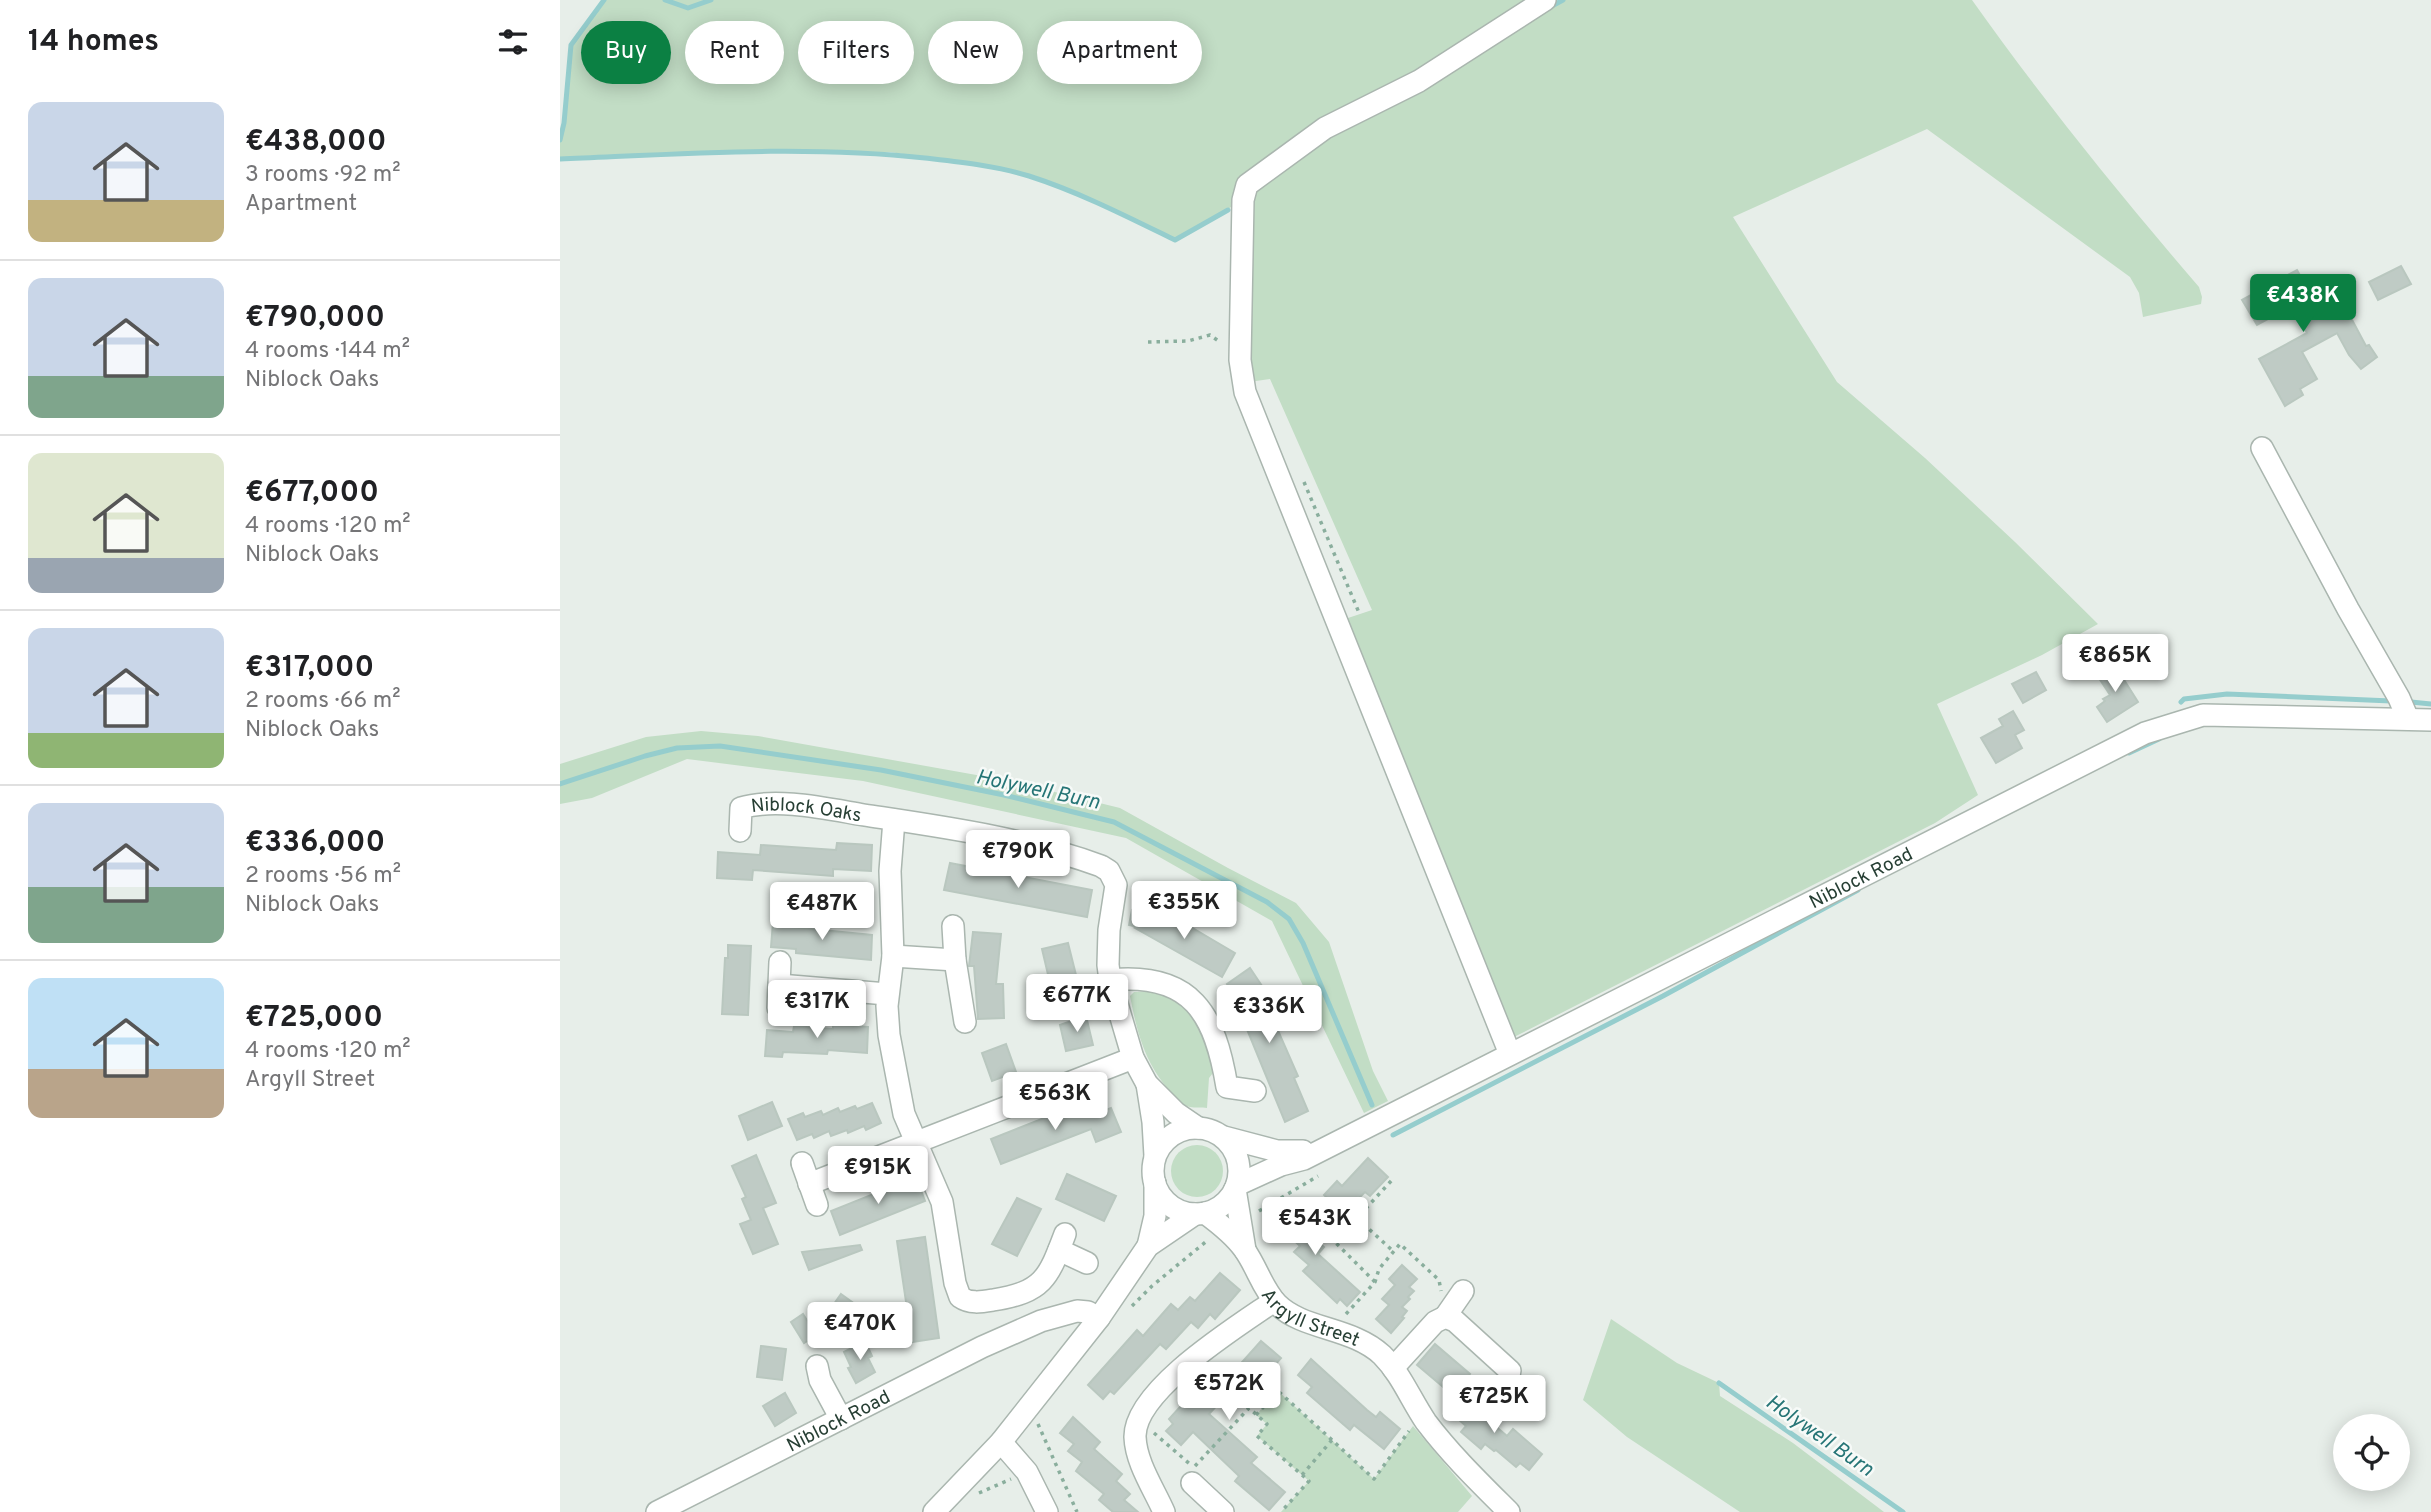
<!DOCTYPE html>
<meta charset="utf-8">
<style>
:root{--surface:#fff;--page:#f2f2f2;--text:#202124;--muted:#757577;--line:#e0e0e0;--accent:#0b8043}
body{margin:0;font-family:Overpass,sans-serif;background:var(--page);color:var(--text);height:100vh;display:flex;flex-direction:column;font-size:26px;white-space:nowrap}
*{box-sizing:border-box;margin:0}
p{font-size:23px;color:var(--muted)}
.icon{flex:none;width:38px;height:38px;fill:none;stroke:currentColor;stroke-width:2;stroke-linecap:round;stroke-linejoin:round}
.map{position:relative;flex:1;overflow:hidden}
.drawer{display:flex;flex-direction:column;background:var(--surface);width:560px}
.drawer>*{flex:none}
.guide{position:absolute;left:21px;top:21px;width:665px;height:63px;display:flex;gap:14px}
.tools{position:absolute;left:1773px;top:1414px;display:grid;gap:14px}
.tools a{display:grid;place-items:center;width:77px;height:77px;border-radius:50%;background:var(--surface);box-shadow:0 4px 18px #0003;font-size:35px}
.price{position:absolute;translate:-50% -60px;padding:0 16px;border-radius:7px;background:#fff;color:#222;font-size:23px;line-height:46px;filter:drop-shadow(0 2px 4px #0008)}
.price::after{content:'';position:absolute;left:50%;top:42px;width:21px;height:16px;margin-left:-10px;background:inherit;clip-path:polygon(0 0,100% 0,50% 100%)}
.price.selected{background:var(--accent);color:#fff}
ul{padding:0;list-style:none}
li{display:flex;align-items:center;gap:21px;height:175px;padding:0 28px}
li+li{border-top:2px solid var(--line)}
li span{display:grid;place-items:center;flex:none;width:196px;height:140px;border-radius:14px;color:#555}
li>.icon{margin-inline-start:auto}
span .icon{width:84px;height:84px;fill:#fffc;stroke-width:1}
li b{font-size:30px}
h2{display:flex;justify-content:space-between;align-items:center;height:84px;padding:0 28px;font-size:30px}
.tag{padding:0 24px;border-radius:32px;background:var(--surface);box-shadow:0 4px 18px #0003;font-size:24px;line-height:63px}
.tag.selected{background:var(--accent);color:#fff}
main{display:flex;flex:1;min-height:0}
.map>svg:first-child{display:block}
.green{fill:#c2ddc5}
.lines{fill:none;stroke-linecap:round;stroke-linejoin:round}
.stream{stroke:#95cdcd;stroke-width:5}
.building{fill:#bfcbc5;stroke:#b9c7bf;stroke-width:2}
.minor-casing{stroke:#aab6af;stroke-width:24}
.path{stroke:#8aae9d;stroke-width:3.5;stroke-dasharray:3.5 5;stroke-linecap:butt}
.minor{stroke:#fff;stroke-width:21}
.labels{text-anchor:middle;stroke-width:5;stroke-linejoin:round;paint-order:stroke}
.street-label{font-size:19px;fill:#273f34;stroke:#f7faf8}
.water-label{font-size:21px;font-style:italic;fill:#267576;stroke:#f7faf8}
</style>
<main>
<section class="drawer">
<h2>14 homes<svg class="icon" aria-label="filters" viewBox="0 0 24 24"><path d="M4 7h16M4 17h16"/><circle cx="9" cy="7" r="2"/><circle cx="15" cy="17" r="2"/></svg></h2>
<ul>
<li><span style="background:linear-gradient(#c9d6e8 70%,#c2b280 0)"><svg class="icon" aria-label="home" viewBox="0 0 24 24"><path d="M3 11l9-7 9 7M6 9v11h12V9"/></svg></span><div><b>€438,000</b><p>3 rooms · 92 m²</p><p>Apartment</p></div></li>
<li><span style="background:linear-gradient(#c9d6e8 70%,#7fa58c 0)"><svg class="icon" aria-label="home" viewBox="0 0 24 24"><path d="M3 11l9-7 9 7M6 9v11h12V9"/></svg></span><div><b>€790,000</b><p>4 rooms · 144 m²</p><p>Niblock Oaks</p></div></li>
<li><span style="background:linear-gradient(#dfe7d0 75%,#9aa5b1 0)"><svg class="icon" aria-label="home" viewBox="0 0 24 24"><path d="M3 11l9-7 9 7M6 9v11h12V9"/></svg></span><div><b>€677,000</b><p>4 rooms · 120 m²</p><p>Niblock Oaks</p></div></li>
<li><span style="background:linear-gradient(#c9d6e8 75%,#8fb573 0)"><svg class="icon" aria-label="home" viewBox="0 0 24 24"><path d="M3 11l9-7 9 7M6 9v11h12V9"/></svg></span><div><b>€317,000</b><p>2 rooms · 66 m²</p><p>Niblock Oaks</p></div></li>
<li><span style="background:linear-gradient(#c9d6e8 60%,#7fa58c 0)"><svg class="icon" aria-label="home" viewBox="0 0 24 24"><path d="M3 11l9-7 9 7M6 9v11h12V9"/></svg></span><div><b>€336,000</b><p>2 rooms · 56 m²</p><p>Niblock Oaks</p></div></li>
<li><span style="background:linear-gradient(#bfe0f5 65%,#b9a48a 0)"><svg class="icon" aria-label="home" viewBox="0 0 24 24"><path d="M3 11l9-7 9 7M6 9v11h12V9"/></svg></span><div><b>€725,000</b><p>4 rooms · 120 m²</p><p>Argyll Street</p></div></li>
</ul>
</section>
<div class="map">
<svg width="1871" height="1512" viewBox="0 0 1871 1512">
<rect width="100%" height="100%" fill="#e7eee9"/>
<g class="green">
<polygon points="44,0 977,0 858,75 661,214 615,240 567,215 459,172 330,152 169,152 0,159 0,140 4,123 11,45"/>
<path d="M1002,0H1412C1483,100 1559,194 1639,287L1642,297L1641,304L1583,317L1579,293L1570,277L1367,129L1173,217L1277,382L1365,458L1455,542L1538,624L1482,655L1377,704L1418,795L1375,823L952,1038L782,620L812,610L710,379L689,382L688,196L772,134L830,104Z"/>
<polygon points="141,731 198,736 450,781 560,808 668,868 736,903 769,942 813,1071 828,1101 804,1113 712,921 566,838 303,781 127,759 32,798 0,804 0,764 86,737"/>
<path d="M591,991C635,1005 643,1029 656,1069L649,1078L647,1108C642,1107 635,1108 630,1107C623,1106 617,1099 613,1094C586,1067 577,1033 570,996L574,992Z"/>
<circle cx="637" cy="1171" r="26"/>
<polygon points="1051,1319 1117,1363 1159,1383 1160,1396 1233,1443 1324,1512 1180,1512 1067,1437 1023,1400"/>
<polygon points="718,1391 814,1479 853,1426 912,1496 898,1512 721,1512 749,1481 697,1436 707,1424 696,1415"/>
</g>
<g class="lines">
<g class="stream">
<polyline points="105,0 128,8 151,0"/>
<polyline points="990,7 1003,0"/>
<polyline points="0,140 4,123 11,45 44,0"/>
<path d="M0,159C121,154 244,145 365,158C399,162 437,166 469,176C519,192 568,217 615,240L668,210"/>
<polyline points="1621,702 1624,699 1667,694 1831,701"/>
<polyline points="1851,702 1871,704"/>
<polyline points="1569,753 1599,739"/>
<polyline points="0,784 85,756 117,748 160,746 321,770 444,795 554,822 707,902 729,919 743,943 812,1105"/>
<polyline points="833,1135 1103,996 1298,890"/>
<polyline points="1159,1383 1343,1512"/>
</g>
</g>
<g class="building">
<polygon points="1841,266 1851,284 1818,300 1809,282"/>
<polygon points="1737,270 1762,315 1783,303 1806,346 1809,345 1817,357 1801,369 1789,355 1777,333 1742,352 1757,379 1740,389 1743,395 1725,406 1699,359 1747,333 1732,306 1697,325 1682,300"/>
<polygon points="1554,664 1578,702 1547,722 1537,707 1545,701 1543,699 1550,695 1537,675"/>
<polygon points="1476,672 1486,690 1463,703 1452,684"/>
<polygon points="1453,711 1464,730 1455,735 1462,748 1436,763 1421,738 1443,726 1439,719"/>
<polygon points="277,843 312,845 311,871 273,869 273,876 193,870 192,880 157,878 158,852 200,855 201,845 276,850"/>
<polygon points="390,863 532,890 527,917 384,890"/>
<polygon points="572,910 617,919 675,953 662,977 575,928 578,927 569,925"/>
<polygon points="213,922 231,923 231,927 312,935 311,960 236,953 236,949 211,947"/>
<polygon points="413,932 441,934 436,984 443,984 444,1018 418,1019 414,966 409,966"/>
<polygon points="508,943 520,991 525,1014 498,1016 494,1000 482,949"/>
<polygon points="168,945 191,946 188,1015 162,1014 165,958 168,958"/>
<polygon points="690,968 710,998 705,1001 738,1076 734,1078 748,1111 725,1122 684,1022 691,1019 667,984"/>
<polygon points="526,1016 533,1045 506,1051 500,1025"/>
<polygon points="273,1025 308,1027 307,1053 268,1050 267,1054 223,1052 222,1057 205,1056 207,1030 233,1032 234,1026 273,1029"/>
<polygon points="446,1044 456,1072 432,1081 422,1053"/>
<polygon points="212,1102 222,1126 188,1140 179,1116"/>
<polygon points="312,1103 321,1123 306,1130 304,1126 288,1133 287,1130 271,1136 269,1131 254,1138 252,1134 237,1140 228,1119 243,1113 245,1117 261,1111 263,1115 278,1108 280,1112 295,1106 297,1109"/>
<polygon points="544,1104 546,1110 551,1108 561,1132 536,1142 531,1129 441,1164 431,1139 507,1109 510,1116"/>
<polygon points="196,1155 216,1203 203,1208 218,1244 193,1254 180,1224 191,1220 182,1199 186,1197 172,1166"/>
<polygon points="808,1158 828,1177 810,1196 805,1192 784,1213 764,1195 777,1181 782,1186"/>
<polygon points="507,1174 556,1196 544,1221 496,1199"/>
<polygon points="356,1177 365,1201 280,1235 271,1211"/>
<polygon points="457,1198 481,1209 457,1256 432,1244"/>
<polygon points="729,1204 756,1228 750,1235 764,1247 758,1254 800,1292 787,1306 780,1299 777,1303 743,1271 749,1265 734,1252 740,1246 713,1221"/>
<polygon points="365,1237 379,1338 352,1342 337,1241"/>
<polygon points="300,1245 302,1250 249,1270 242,1252"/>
<polygon points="842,1265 857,1279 849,1287 854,1291 848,1297 850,1299 842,1307 847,1311 842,1317 844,1318 831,1333 816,1319 829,1305 822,1299 835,1285 829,1279"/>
<polygon points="660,1273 680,1290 655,1319 650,1314 638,1328 631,1322 606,1349 600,1344 554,1394 550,1391 543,1399 528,1385 577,1330 583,1336 611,1304 618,1310 630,1297 635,1301"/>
<polygon points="281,1294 299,1307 285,1326 267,1314"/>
<polygon points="243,1314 256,1335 244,1343 231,1322"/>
<polygon points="305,1341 312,1356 308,1358 315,1372 296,1383 288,1368 291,1367 284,1352"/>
<polygon points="701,1341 721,1358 696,1387 690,1381 677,1396 671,1390 649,1414 697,1457 691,1463 725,1492 709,1510 675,1481 679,1476 633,1432 621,1445 606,1431 613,1424 609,1419 651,1373 657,1378 670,1364 676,1369"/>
<polygon points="875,1344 910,1374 906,1379 915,1386 901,1402 857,1365"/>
<polygon points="201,1346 226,1349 222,1380 197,1377"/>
<polygon points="751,1359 807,1410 816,1417 820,1412 840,1429 824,1449 794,1425 790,1430 747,1393 752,1387 738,1375"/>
<polygon points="225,1393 236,1413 215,1426 203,1406"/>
<polygon points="909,1393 924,1405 918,1411 947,1436 953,1429 982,1454 969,1470 960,1463 956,1467 936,1450 934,1451 925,1444 921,1449 901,1432 906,1426 891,1413"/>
<polygon points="513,1417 540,1442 534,1449 562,1474 556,1481 570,1494 564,1500 578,1512 553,1512 539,1500 544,1494 516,1471 522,1462 508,1451 514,1444 500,1433"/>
</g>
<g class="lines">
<defs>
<g id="minor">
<polyline points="1702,448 1788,609 1839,698 1848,719"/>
<path d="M334,820L330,871L333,956L327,1006L329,1035L344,1114L382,1202L395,1283L400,1297C410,1304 421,1302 433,1300C483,1292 488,1279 505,1234"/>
<path id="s1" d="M180,831L181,808C216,797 268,809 304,815C383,827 465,838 541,866L549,871L556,885L549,930L548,965L550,980L573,1058L587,1084L616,1113L638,1128"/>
<polyline points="393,926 395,960 405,1022"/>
<polyline points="333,956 395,960"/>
<path d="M550,980C632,972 655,1014 667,1087L695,1091"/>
<polyline points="219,985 327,994"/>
<polyline points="218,1008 220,962"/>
<polyline points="950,1054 685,392 680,360 683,200 687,185 765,128 859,81 985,0"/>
<polyline points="587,1084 593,1122 595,1156"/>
<circle cx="636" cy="1171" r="43"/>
<polyline points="664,1137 717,1151 743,1151"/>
<polyline points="242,1163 257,1205"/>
<polyline points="249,1184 573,1058"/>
<path id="s2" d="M677,1185L721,1165L744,1159L1585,733L1643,715L1871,720"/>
<polyline points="675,1189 685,1250"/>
<path id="s3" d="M645,1213C660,1224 674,1235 684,1249C697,1267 702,1288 717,1304C743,1330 792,1327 822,1355C841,1374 851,1400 866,1422C891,1455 920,1483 949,1512"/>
<polyline points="588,1246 595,1216 595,1183"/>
<polyline points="499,1250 527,1263"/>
<polyline points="885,1317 903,1291"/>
<polyline points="257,1366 260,1380 281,1419"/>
<polyline points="833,1368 875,1322 885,1317 895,1321 950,1371"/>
<polyline points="441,1442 467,1472 487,1512"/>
<polyline points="632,1483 663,1512"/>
<path id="s4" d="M97,1512L422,1347L481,1321L517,1311L528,1312L539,1318"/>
<polyline points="374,1512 441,1442 539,1318 588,1246 635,1214"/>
<path d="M604,1512C594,1489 576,1463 575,1437C574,1390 678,1326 714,1301"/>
</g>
</defs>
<use href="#minor" class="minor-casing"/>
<g class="path">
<polyline points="588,342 628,341 650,335 660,342"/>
<polyline points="744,482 800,615"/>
<polyline points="699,1211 758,1176"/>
<polyline points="797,1218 834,1252"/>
<polyline points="815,1282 775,1242 832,1180"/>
<polyline points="572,1306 592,1286 648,1240"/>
<polyline points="786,1314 815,1282 819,1269 840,1244 879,1280 881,1291"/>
<polyline points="696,1415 718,1391 772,1440"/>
<polyline points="478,1424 517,1512"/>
<polyline points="594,1433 631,1465"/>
<polyline points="635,1466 689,1408 707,1424 697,1436 749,1481 721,1512"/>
<polyline points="742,1475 772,1440 814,1479 849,1431"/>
<polyline points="419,1493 451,1479"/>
</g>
<use href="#minor" class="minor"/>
</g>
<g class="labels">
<g class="street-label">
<text dy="7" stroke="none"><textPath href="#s1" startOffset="89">Niblock Oaks</textPath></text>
<text dy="7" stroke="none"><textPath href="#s2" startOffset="696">Niblock Road</textPath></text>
<text dy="7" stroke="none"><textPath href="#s3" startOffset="154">Argyll Street</textPath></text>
<text dy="7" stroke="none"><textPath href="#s4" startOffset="203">Niblock Road</textPath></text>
</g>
<g class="water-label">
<text transform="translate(478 789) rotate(12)" y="7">Holywell Burn</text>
<text transform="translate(1260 1435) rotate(35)" y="7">Holywell Burn</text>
</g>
</g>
</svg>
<div class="tools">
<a><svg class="icon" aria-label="locate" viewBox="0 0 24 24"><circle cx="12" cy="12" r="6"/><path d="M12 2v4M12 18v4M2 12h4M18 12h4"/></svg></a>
</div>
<b class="price selected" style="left:1743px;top:334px">€438K</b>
<b class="price" style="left:1555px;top:694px">€865K</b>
<b class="price" style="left:458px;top:890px">€790K</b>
<b class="price" style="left:624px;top:941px">€355K</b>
<b class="price" style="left:262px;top:942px">€487K</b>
<b class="price" style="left:517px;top:1034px">€677K</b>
<b class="price" style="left:257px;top:1040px">€317K</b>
<b class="price" style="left:709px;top:1045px">€336K</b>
<b class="price" style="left:495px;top:1132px">€563K</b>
<b class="price" style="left:318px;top:1206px">€915K</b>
<b class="price" style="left:755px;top:1257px">€543K</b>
<b class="price" style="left:300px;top:1362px">€470K</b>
<b class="price" style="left:669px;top:1422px">€572K</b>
<b class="price" style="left:934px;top:1435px">€725K</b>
<div class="guide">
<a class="tag selected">Buy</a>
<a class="tag">Rent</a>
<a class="tag">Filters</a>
<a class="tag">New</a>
<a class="tag">Apartment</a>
</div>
</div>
</main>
